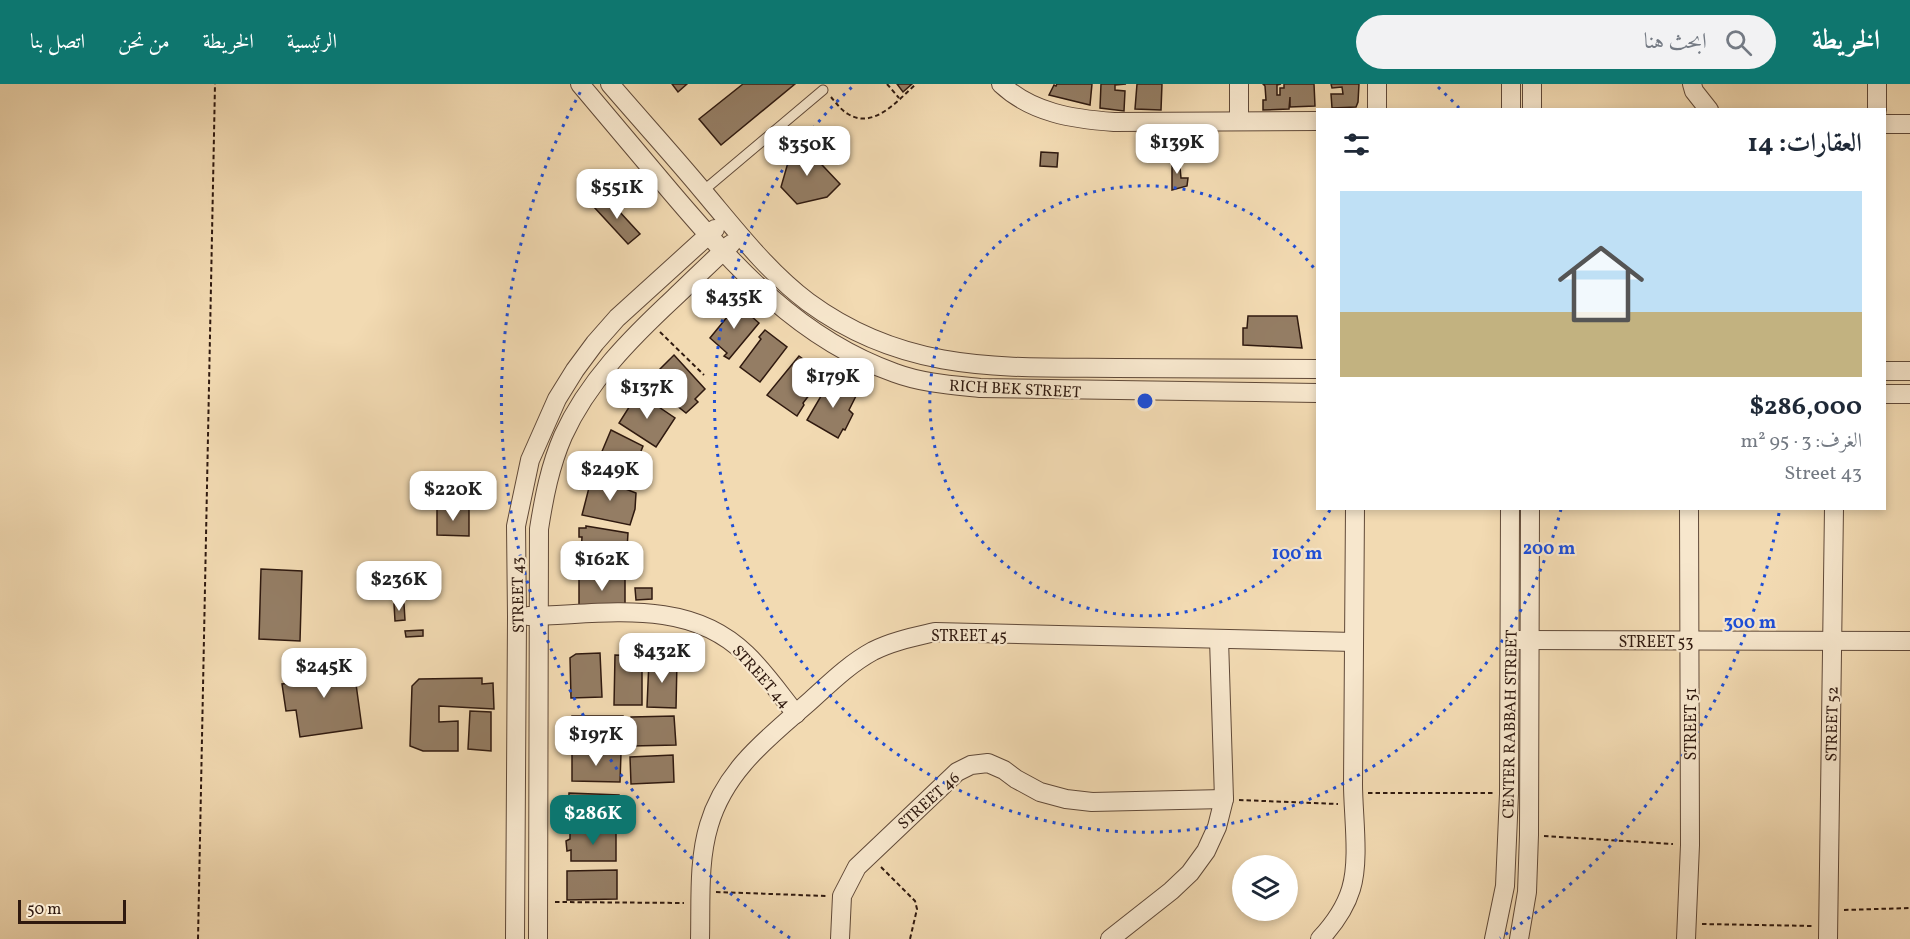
<!DOCTYPE html>
<html lang="ar">
<meta charset="utf-8">
<style>
:root{--surface:#fff;--page:#f2f2f3;--text:#1f2937;--muted:#747a83;--line:#e0e1e3;--accent:#0f766e}
body{margin:0;font-family:Vollkorn,Amiri,serif;background:var(--page);color:var(--text);direction:rtl;height:100vh;display:flex;flex-direction:column;font-size:22px;white-space:nowrap}
*{box-sizing:border-box;margin:0}
p{font-size:20px;color:var(--muted)}
.icon{flex:none;width:33px;height:33px;fill:none;stroke:currentColor;stroke-width:2;stroke-linecap:round;stroke-linejoin:round}
.map{position:relative;flex:1;overflow:hidden;direction:ltr}
.sheet{position:absolute;left:1316px;top:24px;width:570px;height:402px;display:flex;flex-direction:column;background:var(--surface);border-radius:0px;box-shadow:0 3px 9px #0003;direction:rtl}
.sheet>*{flex:none}
.buttons{position:absolute;left:1232px;top:771px;display:grid;gap:12px}
.buttons a{display:grid;place-items:center;width:66px;height:66px;border-radius:50%;background:var(--surface);box-shadow:0 3px 9px #0003;font-size:30px}
.scale{position:absolute;left:18px;bottom:15px;width:108px;box-sizing:border-box;padding-left:6px;border:3px solid #2f190f;border-top:0;font-size:16px;line-height:21px;white-space:nowrap;color:#2f190f;-webkit-text-stroke:4px #f7e7cd;paint-order:stroke}
.price{position:absolute;translate:-50% -51px;padding:0 14px;border-radius:12px;background:#fff;color:#222;font-size:20px;line-height:39px;filter:drop-shadow(0 2px 3px #0008)}
.price::after{content:'';position:absolute;left:50%;top:36px;width:18px;height:14px;margin-left:-9px;background:inherit;clip-path:polygon(0 0,100% 0,50% 100%)}
.price.on{background:var(--accent);color:#fff}
ul{padding:0;list-style:none}
li{display:grid;align-content:center;gap:12px;height:318px;padding:0 24px}
li+li{border-top:2px solid var(--line)}
li span{display:grid;place-items:center;height:186px;border-radius:0px;color:#555}
li>.icon{margin-inline-start:auto}
span .icon{width:108px;height:108px;fill:#fffc;stroke-width:1}
li b{font-size:26px}
h2{display:flex;justify-content:space-between;align-items:center;height:72px;padding:0 24px;font-size:26px}
header{display:flex;align-items:center;gap:36px;box-sizing:border-box;height:84px;padding:0 30px;background:var(--accent);color:#fff}
header strong{font-size:28px}
nav{display:flex;gap:33px;margin-inline-start:auto;font-size:21px}
.search{width:420px;height:54px;background:var(--page);display:flex;align-items:center;gap:15px;box-sizing:border-box;padding:0 21px;border-radius:33px;color:var(--muted);font-size:22px}
.map>svg:first-child{display:block}
.building{fill:#947d64;stroke:#2f190f;stroke-width:1.5}
.lines{fill:none;stroke-linecap:round;stroke-linejoin:round}
.service-casing{stroke:#604938;stroke-width:11}
.minor-casing{stroke:#604938;stroke-width:20}
.path{stroke:#2f190f;stroke-width:2;stroke-dasharray:4.5 3;stroke-linecap:butt}
.service{stroke:#f7e7cd;stroke-width:9}
.minor{stroke:#f7e7cd;stroke-width:18}
.ring{fill:none;stroke:#1d4ed8;stroke-width:3;stroke-dasharray:3 6}
.labels{text-anchor:middle;stroke-width:4.5;stroke-linejoin:round;paint-order:stroke}
.street-label{font-size:16px;fill:#2f190f;stroke:#f7e7cd}
.centre{fill:#1d4ed8;stroke:#f7e7cd;stroke-width:3}
.ring-label{font-size:18px;text-anchor:middle;font-weight:bold;fill:#1d4ed8;stroke:#f7e7cd;stroke-width:4.5;stroke-linejoin:round;paint-order:stroke}
</style>
<header>
<strong>الخريطة</strong>
<div class="search"><svg class="icon" aria-label="search" viewBox="0 0 24 24"><circle cx="10" cy="10" r="6"/><path d="M15 15l6 6"/></svg>ابحث هنا</div>
<nav><a>الرئيسية</a><a>الخريطة</a><a>من نحن</a><a>اتصل بنا</a></nav>
</header>
<div class="map">
<svg width="1910" height="855" viewBox="0 0 1910 855">
<rect width="100%" height="100%" fill="#f2dab2"/>
<filter id="stains"><feTurbulence type="fractalNoise" baseFrequency=".00333" numOctaves="4"/><feColorMatrix values="0 0 0 0 .2 0 0 0 0 .09 0 0 0 0 .02 0 0 0 .5 -.17"/></filter>
<radialGradient id="worn" r=".72"><stop offset=".6" stop-color="#630" stop-opacity="0"/><stop offset="1" stop-color="#630" stop-opacity=".3"/></radialGradient>
<g class="building">
<polygon points="672,0 687,0 678,8"/>
<polygon points="743,0 795,0 721,61 699,35"/>
<polygon points="897,0 912,0 903,8"/>
<polygon points="1057,0 1092,0 1090,21 1049,11 1054,1 1056,2"/>
<polygon points="1101,0 1126,0 1115,1 1115,6 1125,7 1124,27 1100,24"/>
<polygon points="1137,0 1162,0 1161,26 1135,25"/>
<polygon points="1263,0 1281,0 1277,1 1277,11 1280,11 1280,4 1284,4 1284,0 1314,0 1315,22 1290,23 1290,13 1289,25 1263,26 1263,16 1266,16 1265,2"/>
<polygon points="1331,0 1359,0 1358,18 1356,23 1332,24 1331,10 1343,10 1342,3 1332,4"/>
<polygon points="803,53 808,66 840,100 827,113 797,120 781,103 787,82"/>
<polygon points="1041,68 1058,69 1057,83 1040,82"/>
<polygon points="1171,73 1179,73 1181,94 1188,94 1187,102 1172,106 1172,84 1174,81 1172,82"/>
<polygon points="606,113 640,150 628,160 594,123"/>
<polygon points="735,218 759,239 729,275 724,272 727,269 710,254 732,227 731,223"/>
<polygon points="1248,232 1297,232 1302,264 1243,261 1243,244 1247,244"/>
<polygon points="765,246 787,263 760,298 740,283 761,255 759,253"/>
<polygon points="674,271 705,305 695,315 698,318 686,329 647,298"/>
<polygon points="799,272 822,289 808,308 810,310 803,319 804,321 797,332 767,311"/>
<polygon points="831,295 857,310 849,326 853,330 845,346 843,345 838,354 807,336"/>
<polygon points="638,309 675,334 656,363 619,339"/>
<polygon points="611,346 643,362 629,397 623,395 621,397 608,393 607,389 595,384"/>
<polygon points="592,392 636,409 635,425 630,441 582,431"/>
<polygon points="437,424 469,424 469,452 437,451"/>
<polygon points="586,442 628,449 626,482 580,483 580,481 577,480 578,470 581,470 582,453 579,453 579,444 586,444"/>
<polygon points="261,485 302,487 300,557 259,555"/>
<rect x="579" y="492" width="46" height="32"/>
<polygon points="635,504 652,504 652,515 636,516"/>
<polygon points="394,520 404,520 405,536 395,537"/>
<polygon points="423,546 423,552 406,553 405,547"/>
<polygon points="600,569 602,613 571,614 570,574 576,570"/>
<polygon points="615,571 642,572 642,621 614,621"/>
<polygon points="649,576 677,577 676,624 647,623"/>
<polygon points="353,578 362,644 300,653 296,626 286,627 282,600 291,599 289,587"/>
<polygon points="482,594 482,600 493,599 494,625 439,622 439,638 458,637 458,667 423,667 410,662 412,602 419,595"/>
<polygon points="470,627 491,628 491,667 468,665"/>
<polygon points="572,632 623,632 622,661 573,660"/>
<polygon points="674,632 676,661 632,662 631,633"/>
<polygon points="572,668 621,669 620,698 572,697"/>
<polygon points="673,671 674,698 631,700 630,673"/>
<polygon points="569,709 619,711 619,738 568,737"/>
<polygon points="570,747 616,747 616,777 571,777 571,766 567,767 566,757 570,755"/>
<polygon points="617,786 617,815 567,816 567,787"/>
</g>
<g class="lines">
<defs>
<polyline id="service" points="703,107 823,6"/>
<g id="minor">
<path d="M580,0C610,36 641,72 671,108C735,183 799,255 895,289C922,299 951,301 980,304L1317,309"/>
<path d="M610,0C640,35 672,70 702,106C735,145 767,187 808,218C906,290 1003,283 1117,284C1184,284 1250,285 1317,285"/>
<path d="M1001,0C1032,29 1073,35 1114,38L1317,37"/>
<polyline points="1239,0 1239,37"/>
<polyline points="1692,0 1694,7 1709,26"/>
<polyline points="1877,0 1877,26"/>
<polyline points="1377,26 1377,0"/>
<polyline points="1511,26 1511,0"/>
<polyline points="1532,26 1532,0"/>
<polyline points="1884,40 1910,40"/>
<polyline points="1884,287 1910,287"/>
<polyline points="1884,310 1910,310"/>
<path d="M528,532C602,531 687,512 746,570C764,587 780,610 796,630"/>
<polyline points="1518,556 1910,557"/>
<polyline points="515,855 517,533 516,442 530,376 557,315 575,286 595,259 617,234 715,145"/>
<path d="M538,855L539,445C544,413 550,382 563,352C588,297 631,254 674,214C693,196 712,177 731,160"/>
<path d="M700,855C701,818 698,777 709,741C725,686 768,654 809,618C829,600 849,580 873,567C893,557 914,553 935,548L1354,558"/>
<polyline points="840,855 842,812 857,783 957,688 971,681 988,679 1004,686 1016,695 1040,708 1066,715 1092,718 1224,715"/>
<polyline points="1110,855 1171,807 1190,789 1206,767 1217,743 1224,715 1219,555"/>
<path d="M1320,855C1334,840 1345,825 1351,805C1360,776 1353,731 1353,700C1354,608 1354,516 1355,424"/>
<polyline points="1494,855 1505,802 1509,710 1510,424"/>
<polyline points="1519,855 1527,808 1529,751 1530,424"/>
<polyline points="1686,855 1690,761 1689,424"/>
<polyline points="1828,855 1834,424"/>
</g>
</defs>
<use href="#service" class="service-casing"/>
<use href="#minor" class="minor-casing"/>
<g class="path">
<polyline points="887,0 899,14"/>
<path d="M831,13C836,19 841,26 848,30C874,46 898,16 916,0"/>
<polyline points="660,248 704,291"/>
<polyline points="1368,709 1494,709"/>
<polyline points="1239,716 1338,720"/>
<polyline points="1544,752 1673,760"/>
<polyline points="881,783 915,817 917,825 910,855"/>
<polyline points="716,808 827,812"/>
<polyline points="555,818 684,819"/>
<polyline points="1844,826 1910,824"/>
<polyline points="1702,840 1813,842"/>
<polyline points="198,855 215,0"/>
</g>
<use href="#service" class="service"/>
<use href="#minor" class="minor"/>
</g>
<g class="ring">
<path d="M1330 426A215 215 0 1 1 1317 188"/>
<path d="M1561 425A430 430 0 1 1 852 3M1438 3A430 430 0 0 1 1459 24"/>
<path d="M1779 429A644 644 0 0 1 1500 854M790 854A644 644 0 0 1 582 5"/>
</g>
<g class="labels">
<g class="street-label">
<text transform="translate(1015 304) rotate(3)" y="6">RICH BEK STREET</text>
<text transform="translate(517 511) rotate(-91)" y="6">STREET 43</text>
<text x="969" y="557">STREET 45</text>
<text x="1656" y="563">STREET 53</text>
<text transform="translate(762 592) rotate(48)" y="6">STREET 44</text>
<text transform="translate(1509 640) rotate(-89)" y="6">CENTER RABBAH STREET</text>
<text transform="translate(1690 640) rotate(-90)" y="6">STREET 51</text>
<text transform="translate(1831 640) rotate(-89)" y="6">STREET 52</text>
<text transform="translate(928 716) rotate(-42)" y="6">STREET 46</text>
</g>
</g>
<circle cx="1145" cy="317" r="9" class="centre"/>
<g class="ring-label">
<text x="1549" y="470">200 m</text>
<text x="1297" y="475">100 m</text>
<text x="1750" y="544">300 m</text>
</g>
<rect width="100%" height="100%" filter="url(#stains)"/>
<rect width="100%" height="100%" fill="url(#worn)"/>
</svg>
<div class="buttons">
<a><svg class="icon" aria-label="layers" viewBox="0 0 24 24"><path d="M12 4l9 5-9 5-9-5zM3 14l9 5 9-5"/></svg></a>
</div>
<div class="scale">50 m</div>
<b class="price" style="left:1177px;top:91px">$139K</b>
<b class="price" style="left:807px;top:93px">$350K</b>
<b class="price" style="left:617px;top:136px">$551K</b>
<b class="price" style="left:734px;top:246px">$435K</b>
<b class="price" style="left:833px;top:325px">$179K</b>
<b class="price" style="left:647px;top:336px">$137K</b>
<b class="price" style="left:610px;top:418px">$249K</b>
<b class="price" style="left:453px;top:438px">$220K</b>
<b class="price" style="left:602px;top:508px">$162K</b>
<b class="price" style="left:399px;top:528px">$236K</b>
<b class="price" style="left:662px;top:600px">$432K</b>
<b class="price" style="left:324px;top:615px">$245K</b>
<b class="price" style="left:596px;top:683px">$197K</b>
<b class="price on" style="left:593px;top:762px">$286K</b>
<section class="sheet">
<h2>العقارات: 14<svg class="icon" aria-label="filters" viewBox="0 0 24 24"><path d="M4 7h16M4 17h16"/><circle cx="9" cy="7" r="2"/><circle cx="15" cy="17" r="2"/></svg></h2>
<ul>
<li><span style="background:linear-gradient(#bfe0f5 65%,#c2b280 0)"><svg class="icon" aria-label="home" viewBox="0 0 24 24"><path d="M3 11l9-7 9 7M6 9v11h12V9"/></svg></span><div><b>$286,000</b><p>الغرف: 3 · 95 m²</p><p>Street 43</p></div></li>
</ul>
</section>
</div>
